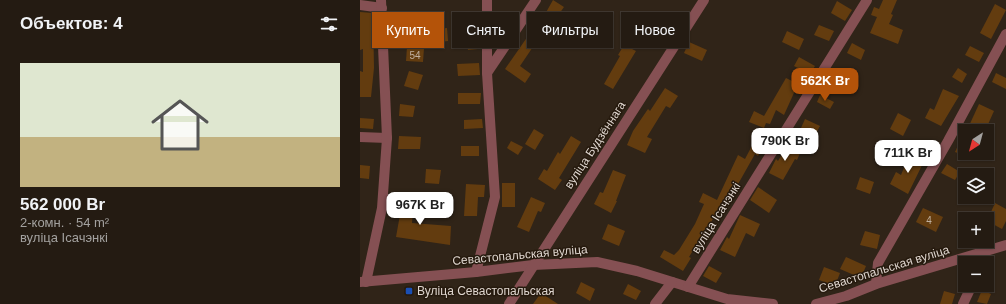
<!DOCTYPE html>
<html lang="ru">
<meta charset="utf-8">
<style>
:root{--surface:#241b12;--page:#2c241b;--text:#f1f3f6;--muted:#a3a19f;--line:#413932;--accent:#b45309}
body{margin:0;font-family:Arial,sans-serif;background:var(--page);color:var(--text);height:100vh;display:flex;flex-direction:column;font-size:15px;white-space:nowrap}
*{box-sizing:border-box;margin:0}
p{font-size:13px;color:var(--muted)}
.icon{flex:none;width:22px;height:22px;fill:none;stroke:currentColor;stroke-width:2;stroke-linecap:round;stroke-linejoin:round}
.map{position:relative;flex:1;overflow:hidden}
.side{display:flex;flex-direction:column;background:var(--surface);width:360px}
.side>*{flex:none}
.top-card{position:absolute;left:12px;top:12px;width:380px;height:36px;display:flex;gap:8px}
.needle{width:26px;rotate:216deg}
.tools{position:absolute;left:598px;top:124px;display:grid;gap:8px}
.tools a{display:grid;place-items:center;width:36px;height:36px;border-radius:0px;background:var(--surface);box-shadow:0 1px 3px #0004,0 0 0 1px var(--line);font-size:20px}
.price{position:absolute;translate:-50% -34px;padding:0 9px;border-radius:8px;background:#fff;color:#222;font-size:13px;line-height:26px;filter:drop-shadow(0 1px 2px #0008)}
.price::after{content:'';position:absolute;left:50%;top:24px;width:12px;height:9px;margin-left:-6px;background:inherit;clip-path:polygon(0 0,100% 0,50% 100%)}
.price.on{background:var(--accent);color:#fff}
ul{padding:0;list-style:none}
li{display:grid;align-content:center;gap:8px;height:212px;padding:0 20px}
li+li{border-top:1px solid var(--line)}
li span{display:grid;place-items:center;height:124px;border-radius:0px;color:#555}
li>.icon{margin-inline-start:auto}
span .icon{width:72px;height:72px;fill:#fffc;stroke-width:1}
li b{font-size:17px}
h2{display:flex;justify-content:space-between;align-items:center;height:48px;padding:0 20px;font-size:17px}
.chip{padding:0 14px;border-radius:0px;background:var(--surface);box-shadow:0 1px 3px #0004,0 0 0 1px var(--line);font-size:14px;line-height:36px}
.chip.on{background:var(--accent);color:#fff}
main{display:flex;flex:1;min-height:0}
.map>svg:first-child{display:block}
.building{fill:#633c0f}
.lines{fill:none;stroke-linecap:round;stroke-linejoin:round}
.minor{stroke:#855053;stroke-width:10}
.transit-dot{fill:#1a4fb4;stroke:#261a0e;stroke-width:1.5}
.labels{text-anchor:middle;stroke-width:3;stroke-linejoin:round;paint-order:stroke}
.number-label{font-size:10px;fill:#c0b09f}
.street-label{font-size:12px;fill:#dfd6cf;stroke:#261a0e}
.poi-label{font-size:12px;fill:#dfd6cf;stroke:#261a0e;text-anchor:start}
</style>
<main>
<section class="side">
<h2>Объектов: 4<svg class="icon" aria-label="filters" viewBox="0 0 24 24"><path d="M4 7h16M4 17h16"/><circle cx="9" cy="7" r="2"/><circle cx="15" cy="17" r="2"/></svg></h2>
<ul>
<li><span style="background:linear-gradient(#dfe7d0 60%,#c2b280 0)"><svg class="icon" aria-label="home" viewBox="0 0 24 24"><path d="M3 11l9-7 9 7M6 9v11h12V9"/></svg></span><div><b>562 000 Br</b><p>2-комн. · 54 m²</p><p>вуліца Ісачэнкі</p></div></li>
</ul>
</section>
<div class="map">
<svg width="646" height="304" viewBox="0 0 646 304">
<rect width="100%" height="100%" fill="#302418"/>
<g class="building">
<polygon points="193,0 204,7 199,14 197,12 185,33 183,32 160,66 171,74 165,83 145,69 168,36 171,39"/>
<polygon points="523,0 537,0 531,14 533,15 529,24 543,30 538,44 510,33 517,17 511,15 514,7 519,9"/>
<polygon points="477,1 492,10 485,21 471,13"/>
<polygon points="635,4 646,10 631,39 620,33"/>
<polygon points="40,11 57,15 54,31 36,27"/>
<polygon points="0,12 13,13 14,68 11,97 0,97 0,71 3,72 3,49 0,50"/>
<polygon points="115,12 116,23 114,24 118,49 108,50 105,32 101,32 100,14"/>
<polygon points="285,12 300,23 292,34 277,23"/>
<polygon points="459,25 474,31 469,41 454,35"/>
<polygon points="87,28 88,41 79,42 77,29"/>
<polygon points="427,31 444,39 439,50 422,42"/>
<polygon points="329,42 347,50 342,61 324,53"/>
<polygon points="492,43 505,50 501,60 487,53"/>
<polygon points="264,45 276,51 253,89 244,84 260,56 258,55"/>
<polygon points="610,46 624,53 619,62 605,55"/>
<polygon points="47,47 64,48 63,62 46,61"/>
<polygon points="439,57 455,66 450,74 434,66"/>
<polygon points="119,63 120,75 98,76 97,64"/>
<polygon points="475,68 492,76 487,88 470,80"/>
<polygon points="598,68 607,74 602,83 592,77"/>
<polygon points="49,71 63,75 58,90 44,86"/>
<polygon points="636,73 646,78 646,89 632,82"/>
<polygon points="426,78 438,84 424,115 416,110 410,124 406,123 404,128 389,122 394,111 404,116"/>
<polygon points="305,88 318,96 310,108 306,106 287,137 292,139 285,153 267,145 273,131 288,109 290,111"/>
<polygon points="583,89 599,96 581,126 565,118 570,108 574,110"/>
<polygon points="98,93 121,93 120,104 98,104"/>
<polygon points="460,95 474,102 470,109 457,102"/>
<polygon points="40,104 55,106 53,117 39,116"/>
<polygon points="619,104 634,111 625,131 615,131 608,128"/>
<polygon points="538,113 551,120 543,136 530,129"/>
<polygon points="0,118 14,119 13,129 0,128"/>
<polygon points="122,119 123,128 104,129 104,120"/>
<polygon points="445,119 460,126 455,135 441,128"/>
<polygon points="174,129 184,135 175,150 165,144"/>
<polygon points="605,130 605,156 595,152"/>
<polygon points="39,136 61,137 60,149 38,149"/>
<polygon points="211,136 221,142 199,178 202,180 195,190 178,179 184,169 187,171 198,152 200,154"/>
<polygon points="395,140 404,145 398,156 395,154 373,193 369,191 359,212 357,211 347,230 346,229 329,257 331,258 323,271 300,257 304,250 314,255 319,250 335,224 344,204 339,202 343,193 357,200 378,155 385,159"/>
<polygon points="151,141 163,147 158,155 147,148"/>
<polygon points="428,144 441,151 437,160 435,159 423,180 409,173 416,159 418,161"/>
<rect x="101" y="146" width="18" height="10"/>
<polygon points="550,153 565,159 548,194 530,184 536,172 541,175"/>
<polygon points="587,164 600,172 595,180 581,173"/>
<polygon points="0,165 10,166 9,179 0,178"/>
<polygon points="66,169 81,170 79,184 65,183"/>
<polygon points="253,170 266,175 256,201 257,201 251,213 234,204 240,192 243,193"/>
<polygon points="500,177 514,182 510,194 496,189"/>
<rect x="142" y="183" width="13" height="24"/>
<polygon points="106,184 125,185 124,197 118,197 117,216 104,216"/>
<polygon points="398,187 417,200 409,213 390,200"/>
<polygon points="41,195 54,196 52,223 91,226 90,245 36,237 41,209 40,209"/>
<polygon points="171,197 185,203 181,212 178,211 169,232 157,227"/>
<polygon points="635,203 646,209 646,221 642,229 627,221"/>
<polygon points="563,208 583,217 576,232 556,222"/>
<polygon points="380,215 400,224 394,237 386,233 375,257 360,250 367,237 369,239"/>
<polygon points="248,224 265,231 259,246 242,239"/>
<polygon points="505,231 520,235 517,249 500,245"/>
<polygon points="486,257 506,266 501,278 480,269"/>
<polygon points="349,266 362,273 356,283 343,276"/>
<polygon points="464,267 480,273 475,286 459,280"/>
<polygon points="221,282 235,289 230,301 216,293"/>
<polygon points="268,284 281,291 276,300 263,294"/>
<polygon points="622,290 631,294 627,304 617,302"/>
<polygon points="584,291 595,294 592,304 580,304"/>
<polygon points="181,293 198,304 173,304"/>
</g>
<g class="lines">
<g class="minor">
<polyline points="0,5 22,8"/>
<polyline points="127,73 176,0"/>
<polyline points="0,137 27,138"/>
<polyline points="116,272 135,197 127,73 127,0"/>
<polyline points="0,282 116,272 173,265 237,262 277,271 367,299 413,304"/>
<polyline points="6,282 22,208 27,138 21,0"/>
<polyline points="516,284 518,263 588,141 646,34"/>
<polyline points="328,287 507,0"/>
<polyline points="149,304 344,0"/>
<polyline points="295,304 312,282"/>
<polyline points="456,304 486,296 516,284 646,245"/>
<polyline points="603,304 612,285"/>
</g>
</g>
<rect class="transit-dot" x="45" y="287" width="8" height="8" rx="2"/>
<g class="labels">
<g class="number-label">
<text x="55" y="59">54</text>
<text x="569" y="224">4</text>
</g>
<g class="street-label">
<text transform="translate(235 145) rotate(-57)" y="4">вуліца Будзённага</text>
<text transform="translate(356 218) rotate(-58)" y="4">вуліца Ісачэнкі</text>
<text transform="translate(160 255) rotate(-5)" y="4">Севастопальская вуліца</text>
<text transform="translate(524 269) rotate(-17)" y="4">Севастопальская вуліца</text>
</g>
<g class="poi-label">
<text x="57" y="295">Вуліца Севастопальская</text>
</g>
</g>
</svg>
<div class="tools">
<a><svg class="needle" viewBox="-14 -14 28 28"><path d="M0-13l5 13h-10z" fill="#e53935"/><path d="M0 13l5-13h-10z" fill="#a3a19f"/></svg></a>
<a><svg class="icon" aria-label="layers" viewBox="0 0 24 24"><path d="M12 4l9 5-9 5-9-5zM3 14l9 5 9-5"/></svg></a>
<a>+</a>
<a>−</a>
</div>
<b class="price on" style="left:465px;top:102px">562K Br</b>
<b class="price" style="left:425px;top:162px">790K Br</b>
<b class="price" style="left:548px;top:174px">711K Br</b>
<b class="price" style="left:60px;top:226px">967K Br</b>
<div class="top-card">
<a class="chip on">Купить</a>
<a class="chip">Снять</a>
<a class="chip">Фильтры</a>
<a class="chip">Новое</a>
</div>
</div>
</main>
